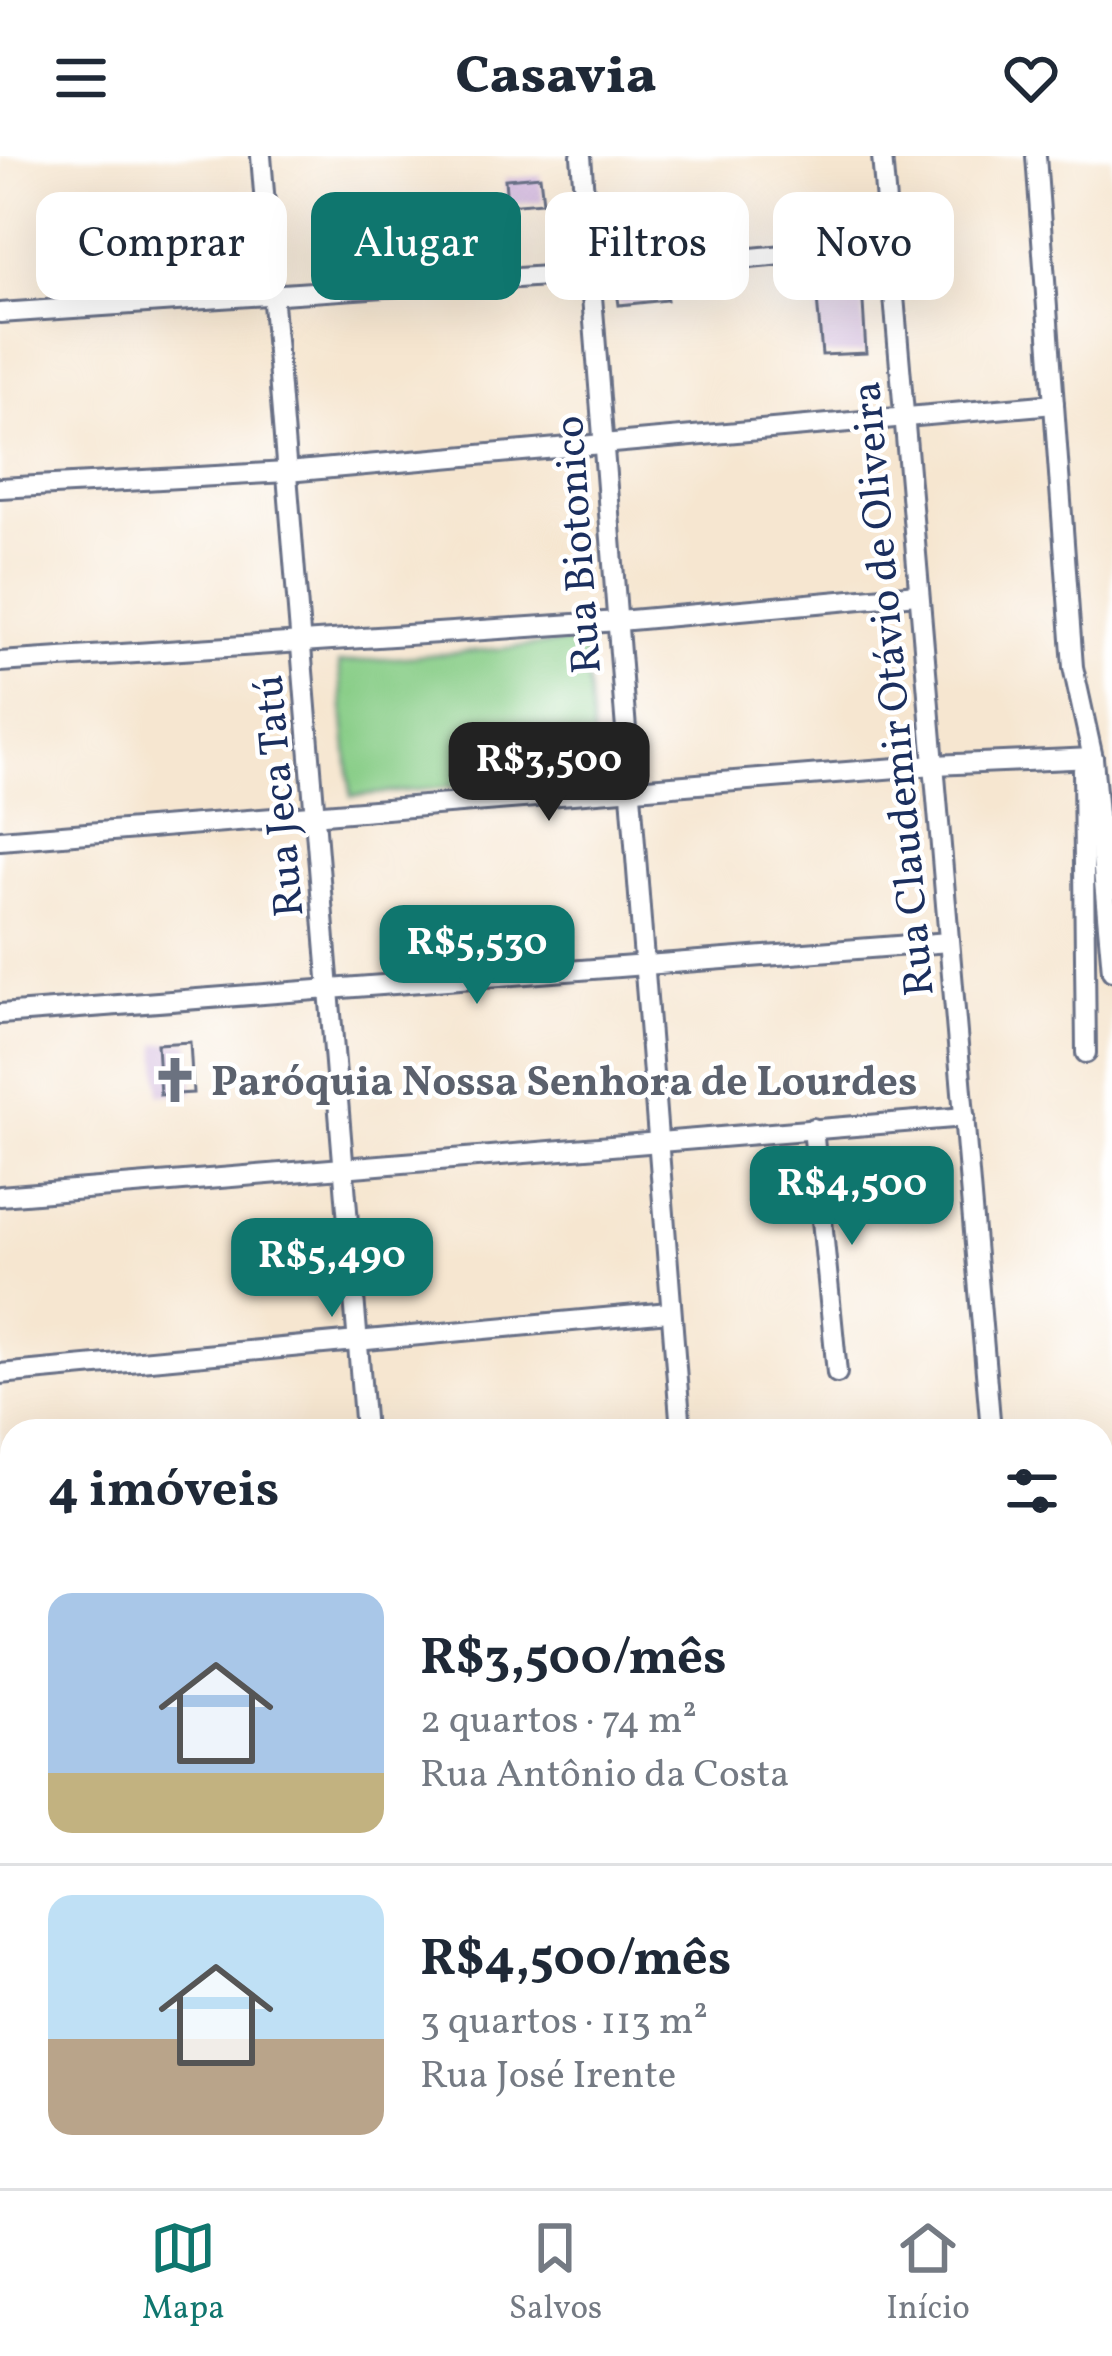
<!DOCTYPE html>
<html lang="pt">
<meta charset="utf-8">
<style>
:root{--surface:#fff;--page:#f2f2f3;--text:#1f2937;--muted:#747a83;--line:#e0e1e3;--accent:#0f766e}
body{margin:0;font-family:Vollkorn,serif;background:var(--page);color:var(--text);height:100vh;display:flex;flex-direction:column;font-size:45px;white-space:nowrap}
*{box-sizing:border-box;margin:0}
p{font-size:39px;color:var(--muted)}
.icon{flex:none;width:66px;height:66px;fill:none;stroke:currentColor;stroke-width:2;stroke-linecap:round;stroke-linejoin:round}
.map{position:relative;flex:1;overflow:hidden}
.panel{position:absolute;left:0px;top:1263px;width:1113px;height:771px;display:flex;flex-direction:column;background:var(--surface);border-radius:36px 36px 0 0;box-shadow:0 12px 48px #0002}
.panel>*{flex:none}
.top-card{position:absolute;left:36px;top:36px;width:1041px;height:108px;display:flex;gap:24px}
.price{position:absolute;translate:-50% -102px;padding:0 27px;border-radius:24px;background:var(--accent);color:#fff;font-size:39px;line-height:78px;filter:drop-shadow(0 3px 6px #0008)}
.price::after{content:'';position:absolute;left:50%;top:72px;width:36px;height:27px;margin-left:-18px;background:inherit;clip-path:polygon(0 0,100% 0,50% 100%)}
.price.selected{background:#222;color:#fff}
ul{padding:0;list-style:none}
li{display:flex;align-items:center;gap:36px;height:300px;padding:0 48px}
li+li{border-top:3px solid var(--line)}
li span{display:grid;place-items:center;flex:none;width:336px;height:240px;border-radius:24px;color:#555}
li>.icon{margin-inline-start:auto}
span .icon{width:144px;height:144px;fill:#fffc;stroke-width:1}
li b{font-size:51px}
h2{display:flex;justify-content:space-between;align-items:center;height:144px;padding:0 48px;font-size:51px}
.chip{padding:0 42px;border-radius:24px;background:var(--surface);box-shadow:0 12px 48px #0002;font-size:42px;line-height:108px}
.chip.selected{background:var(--accent);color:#fff}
header{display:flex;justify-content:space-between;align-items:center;height:156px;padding:0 48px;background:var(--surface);font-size:54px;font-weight:800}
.tabs{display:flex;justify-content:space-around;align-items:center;height:168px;border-top:3px solid var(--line);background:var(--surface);font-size:33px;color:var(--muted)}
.tabs a{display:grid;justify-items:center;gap:6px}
.tabs .selected{color:var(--accent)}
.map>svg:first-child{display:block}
.green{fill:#88cd87;stroke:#527e72;stroke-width:3}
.building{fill:#ccafd8}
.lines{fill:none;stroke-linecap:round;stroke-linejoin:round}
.lane-casing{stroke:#686f86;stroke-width:15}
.street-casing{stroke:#686f86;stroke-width:24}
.lane{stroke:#fff;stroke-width:9}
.street{stroke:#fff;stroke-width:18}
.rail{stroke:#1b2f5e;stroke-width:4.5}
.labels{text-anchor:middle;stroke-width:9;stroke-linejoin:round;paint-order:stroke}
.street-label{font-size:42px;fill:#1b2f5e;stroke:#fff}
.worship-label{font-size:42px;font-weight:bold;fill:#5b616d;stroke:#fff;text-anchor:start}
</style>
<header><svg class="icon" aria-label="menu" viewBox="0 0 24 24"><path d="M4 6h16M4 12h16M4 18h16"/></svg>Casavia<svg class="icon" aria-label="heart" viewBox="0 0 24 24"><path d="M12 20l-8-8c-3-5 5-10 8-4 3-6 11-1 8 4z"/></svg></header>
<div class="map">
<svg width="1112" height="2032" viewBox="0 0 1112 2032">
<rect width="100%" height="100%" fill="#fff"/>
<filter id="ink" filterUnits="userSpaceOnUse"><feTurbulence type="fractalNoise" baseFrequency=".00833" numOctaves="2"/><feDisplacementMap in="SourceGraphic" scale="24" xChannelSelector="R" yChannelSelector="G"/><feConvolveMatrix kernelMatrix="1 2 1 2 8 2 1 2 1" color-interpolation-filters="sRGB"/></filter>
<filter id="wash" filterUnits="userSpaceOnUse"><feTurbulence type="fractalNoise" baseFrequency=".004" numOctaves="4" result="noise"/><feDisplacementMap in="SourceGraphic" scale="48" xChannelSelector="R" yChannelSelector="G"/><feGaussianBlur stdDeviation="2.7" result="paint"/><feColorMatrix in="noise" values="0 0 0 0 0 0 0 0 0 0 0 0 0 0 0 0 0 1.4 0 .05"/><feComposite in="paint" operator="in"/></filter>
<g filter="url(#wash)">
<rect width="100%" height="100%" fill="#f6e6d0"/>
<g class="green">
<polygon points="584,485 596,618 351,640 339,507"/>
<polygon points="0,1412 12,1481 12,1544 4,1549"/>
</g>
<g id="blocks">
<g class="building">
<polygon points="540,20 543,46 507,49 505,23"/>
<polygon points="661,67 665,89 616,93 611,72"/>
<polygon points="663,124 667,144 619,149 616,128"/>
<polygon points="862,130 866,197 822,199 816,131"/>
<polygon points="190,886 193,937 160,939 157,888"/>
</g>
</g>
</g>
<g filter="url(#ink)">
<use href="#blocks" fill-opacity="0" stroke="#686f86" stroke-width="3"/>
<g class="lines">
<defs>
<polyline id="lane" points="754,1275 802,1275"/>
<g id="street">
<polyline points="261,0 365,1275"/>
<polyline points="581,0 681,1275"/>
<polyline points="882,0 991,1275"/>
<polyline points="1036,0 1073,511 1093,602 1112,815"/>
<polyline points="0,157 592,117 889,89"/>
<polyline points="0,332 287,316 1054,248"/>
<polyline points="0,506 619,465 917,438"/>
<polyline points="1083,614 1086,897"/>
<polyline points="0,684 934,609 1093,602"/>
<polyline points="0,858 949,786"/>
<polyline points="813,972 837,1217"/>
<polyline points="0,1040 965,961"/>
<polyline points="0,1218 669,1156"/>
<polyline points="0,1366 12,1440"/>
<polyline points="0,1560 12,1560"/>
<polyline points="0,1738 12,1738"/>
<polyline points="0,1910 12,1910"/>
<polyline points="306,2032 306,2022"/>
<polyline points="629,2032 632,2022"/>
<polyline points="960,2032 960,2022"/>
</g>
</defs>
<use href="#lane" class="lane-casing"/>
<use href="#street" class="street-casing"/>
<use href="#lane" class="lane"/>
<use href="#street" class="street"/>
<polyline class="rail" points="1100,2032 1112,1937"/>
</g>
</g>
<defs>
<symbol id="church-bare" viewBox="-9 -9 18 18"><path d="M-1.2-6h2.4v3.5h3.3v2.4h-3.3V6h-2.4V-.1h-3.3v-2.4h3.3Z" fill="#6b7280" stroke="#fff" stroke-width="2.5" paint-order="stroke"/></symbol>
</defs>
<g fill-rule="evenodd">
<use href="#church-bare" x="142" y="891" width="66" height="66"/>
</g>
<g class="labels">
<g class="street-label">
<text transform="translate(576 389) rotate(-94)" y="15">Rua Biotonico</text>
<text transform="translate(891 533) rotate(-95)" y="15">Rua Claudemir Otávio de Oliveira</text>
<text transform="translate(277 640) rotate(-95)" y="15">Rua Jeca Tatú</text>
</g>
<g class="worship-label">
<text x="211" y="939">Paróquia Nossa Senhora de Lourdes</text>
</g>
</g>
</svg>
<b class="price selected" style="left:549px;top:668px">R$3,500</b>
<b class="price" style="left:477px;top:851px">R$5,530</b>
<b class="price" style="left:852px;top:1092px">R$4,500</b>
<b class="price" style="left:332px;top:1164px">R$5,490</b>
<div class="top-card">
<a class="chip">Comprar</a>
<a class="chip selected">Alugar</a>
<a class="chip">Filtros</a>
<a class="chip">Novo</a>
</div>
<section class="panel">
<h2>4 imóveis<svg class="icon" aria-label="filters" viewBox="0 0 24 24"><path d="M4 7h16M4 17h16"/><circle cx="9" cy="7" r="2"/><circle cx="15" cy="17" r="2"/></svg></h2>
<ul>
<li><span style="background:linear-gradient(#a9c7e8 75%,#c2b280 0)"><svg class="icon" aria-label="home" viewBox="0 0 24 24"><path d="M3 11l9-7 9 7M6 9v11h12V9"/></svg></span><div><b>R$3,500/mês</b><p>2 quartos · 74 m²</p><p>Rua Antônio da Costa</p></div></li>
<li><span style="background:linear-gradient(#bfe0f5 60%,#b9a48a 0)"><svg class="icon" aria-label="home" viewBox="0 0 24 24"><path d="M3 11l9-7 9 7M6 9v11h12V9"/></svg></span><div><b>R$4,500/mês</b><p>3 quartos · 113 m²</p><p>Rua José Irente</p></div></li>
</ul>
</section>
</div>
<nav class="tabs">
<a class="selected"><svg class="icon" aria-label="map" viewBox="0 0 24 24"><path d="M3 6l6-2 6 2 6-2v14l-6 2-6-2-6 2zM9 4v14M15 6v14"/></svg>Mapa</a>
<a><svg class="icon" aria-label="saved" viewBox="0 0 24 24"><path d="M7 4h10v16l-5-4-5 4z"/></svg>Salvos</a>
<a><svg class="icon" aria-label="home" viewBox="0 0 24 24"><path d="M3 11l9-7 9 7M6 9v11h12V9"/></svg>Início</a>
</nav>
